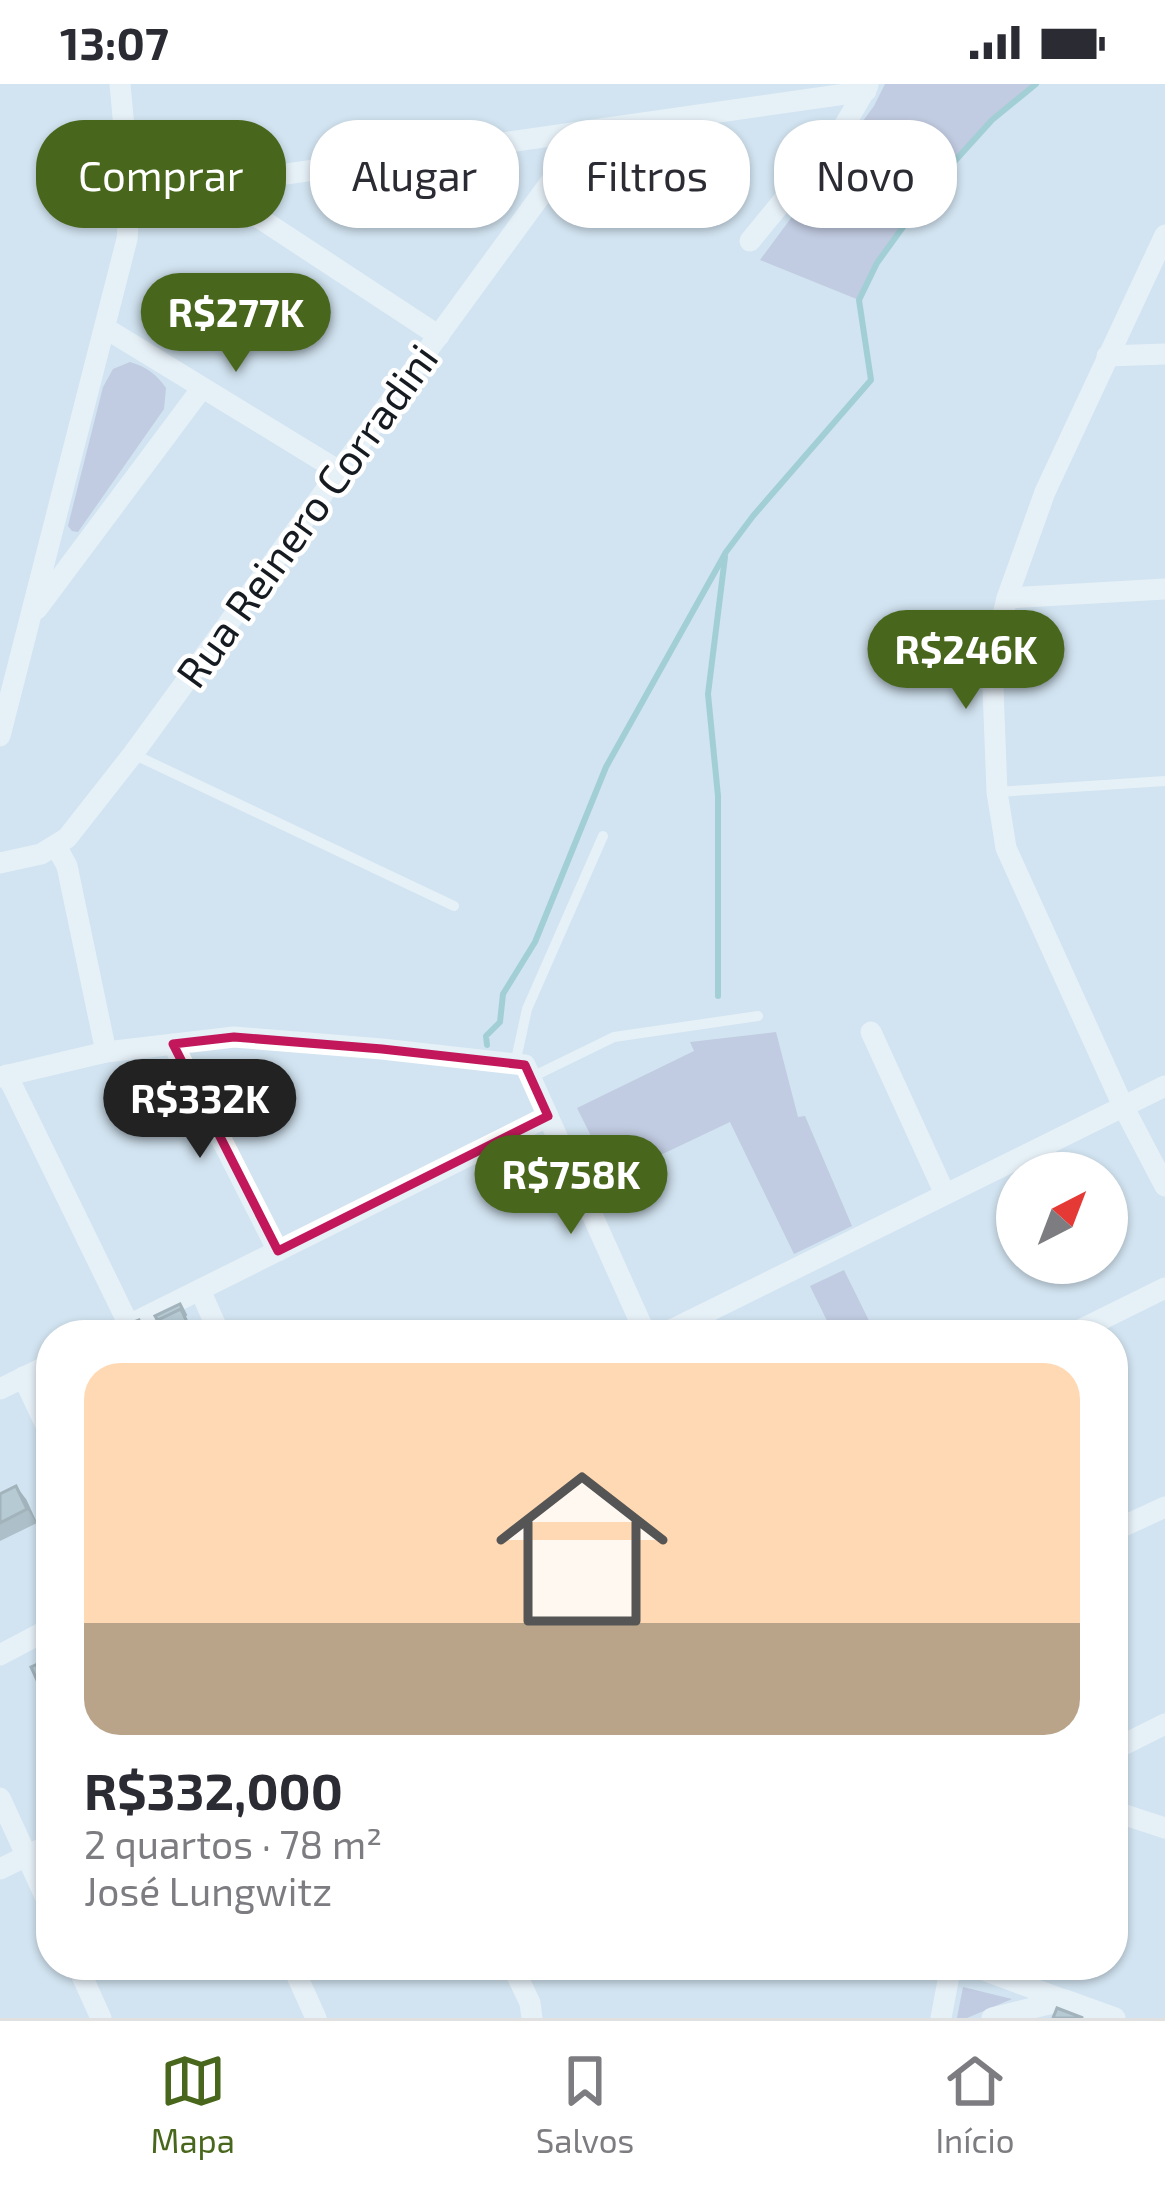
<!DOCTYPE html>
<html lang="pt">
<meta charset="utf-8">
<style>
:root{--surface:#fff;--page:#f7f7f7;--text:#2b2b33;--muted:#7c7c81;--line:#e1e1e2;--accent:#49671c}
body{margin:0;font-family:"Exo 2",sans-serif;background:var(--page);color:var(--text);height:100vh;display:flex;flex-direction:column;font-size:45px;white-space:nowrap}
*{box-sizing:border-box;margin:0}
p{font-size:39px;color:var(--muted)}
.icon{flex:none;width:66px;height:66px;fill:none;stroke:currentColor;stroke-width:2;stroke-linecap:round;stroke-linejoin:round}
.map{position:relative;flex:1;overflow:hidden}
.side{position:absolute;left:36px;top:1236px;width:1092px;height:660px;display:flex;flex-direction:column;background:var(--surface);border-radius:48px;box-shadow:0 3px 9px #0004}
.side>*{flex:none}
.hud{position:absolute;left:36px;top:36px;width:1095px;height:108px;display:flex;gap:24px}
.needle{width:78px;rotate:42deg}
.buttons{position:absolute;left:996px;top:1068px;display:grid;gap:24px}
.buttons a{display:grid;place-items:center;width:132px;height:132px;border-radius:50%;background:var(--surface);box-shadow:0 3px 9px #0004;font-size:60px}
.price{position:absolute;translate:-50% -102px;padding:0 27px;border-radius:42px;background:var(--accent);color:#fff;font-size:39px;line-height:78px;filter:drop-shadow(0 3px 6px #0008)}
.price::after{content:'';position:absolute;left:50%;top:72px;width:36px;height:27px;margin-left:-18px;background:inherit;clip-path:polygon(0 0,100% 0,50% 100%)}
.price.current{background:#222;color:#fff}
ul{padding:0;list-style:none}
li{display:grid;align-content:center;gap:24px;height:636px;padding:0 48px}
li+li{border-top:3px solid var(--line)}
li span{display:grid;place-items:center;height:372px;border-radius:36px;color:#555}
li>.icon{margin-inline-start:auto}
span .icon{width:216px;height:216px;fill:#fffc;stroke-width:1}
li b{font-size:51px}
.tag{padding:0 42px;border-radius:48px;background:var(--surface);box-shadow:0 3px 9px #0004;font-size:42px;line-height:108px}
.tag.current{background:var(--accent);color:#fff}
.status{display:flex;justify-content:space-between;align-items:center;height:84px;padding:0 60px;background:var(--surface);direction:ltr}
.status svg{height:33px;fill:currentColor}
.menu{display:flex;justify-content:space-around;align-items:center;height:168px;border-top:3px solid var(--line);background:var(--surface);font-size:33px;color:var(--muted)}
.menu a{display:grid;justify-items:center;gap:6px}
.menu .current{color:var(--accent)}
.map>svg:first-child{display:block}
.green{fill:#adadce}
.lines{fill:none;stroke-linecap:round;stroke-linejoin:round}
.stream{stroke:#68b6b6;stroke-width:6}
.lane{stroke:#fff;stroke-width:10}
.street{stroke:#fff;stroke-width:21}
.wall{fill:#809398}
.shaded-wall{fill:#68787c}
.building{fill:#95abb1;stroke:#68787c;stroke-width:3}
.marked{fill:none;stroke:#c2185b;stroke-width:9;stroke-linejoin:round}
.labels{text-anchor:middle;stroke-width:9;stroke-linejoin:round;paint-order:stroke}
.street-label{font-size:42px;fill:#151b20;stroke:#fff}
</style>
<div class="status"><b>13:07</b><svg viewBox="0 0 49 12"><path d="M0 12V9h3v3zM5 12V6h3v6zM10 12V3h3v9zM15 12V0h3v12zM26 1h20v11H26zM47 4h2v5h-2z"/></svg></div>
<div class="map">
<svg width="1165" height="1934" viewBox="0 0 1165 1934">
<rect width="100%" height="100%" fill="#d2e4f1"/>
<g class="green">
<path d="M885,0H1036C964,59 900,131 859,216L760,176L874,22Z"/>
<path d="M130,278C147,283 156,290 166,304L164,325L78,448L72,447L68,442L103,303L113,285Z"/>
<polygon points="776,948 798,1033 805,1032 852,1142 794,1170 730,1038 612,1094 577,1024 694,967 690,958"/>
<polygon points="844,1186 876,1251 834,1251 810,1202"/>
<polygon points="963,1903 1012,1915 967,1934 957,1934"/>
</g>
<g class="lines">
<g class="stream">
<polyline points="718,912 718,712 708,610 725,473"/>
<polyline points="487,961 486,952 500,938 503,910 535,858 606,683 726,468 753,432 871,296 859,216 877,179 934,100 992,36 1036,0"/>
</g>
<g class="lane">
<polyline points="133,670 454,822"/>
<polyline points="997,708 1165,697"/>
<polyline points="515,980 527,925 603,752"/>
<polyline points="532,993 614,953 758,932"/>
</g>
<g class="street">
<polyline points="209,101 439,252"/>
<polyline points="130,109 209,101 866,7"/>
<polyline points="1165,151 1045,408 1007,514 992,578 997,708 1006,764 1123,1022 1165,1102"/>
<polyline points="750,157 844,42 868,1"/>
<polyline points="105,244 339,387"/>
<polyline points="1107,272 1165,270"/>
<polyline points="1007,514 1165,505"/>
<polyline points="37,525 202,304"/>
<polyline points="0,652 127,155 130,109 120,0"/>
<polyline points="56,762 67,782 106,968"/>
<polyline points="0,779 41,770 67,754 133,670 587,48"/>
<polyline points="871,948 945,1110"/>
<polyline points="173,960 278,1167"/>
<polyline points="7,991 129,1241"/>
<polyline points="0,993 106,968 234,953 382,965 525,981 646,1251"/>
<polyline points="200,1206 220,1251"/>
<polyline points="109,1251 548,1032"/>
<polyline points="661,1251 1165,1002"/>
<polyline points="1070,1251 1165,1204"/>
<polyline points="23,1293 51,1352"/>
<polyline points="0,1305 51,1280"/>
<polyline points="1113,1447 1165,1423"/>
<polyline points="0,1571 51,1544"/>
<polyline points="1113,1666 1165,1640"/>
<polyline points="0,1714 51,1825"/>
<polyline points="1113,1727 1165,1744"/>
<polyline points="0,1785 51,1760"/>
<polyline points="77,1881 101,1934"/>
<polyline points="292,1881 316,1934"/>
<polyline points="512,1881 530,1919 532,1934"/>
<polyline points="970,1881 1064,1916"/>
<polyline points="941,1934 951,1881"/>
<polyline points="992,1934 1065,1916 1115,1934"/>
</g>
</g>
<g class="wall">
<polygon points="0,1410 26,1415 37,1439 0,1457"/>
<polygon points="40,1579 51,1596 51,1619 42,1607"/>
</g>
<polygon class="shaded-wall" points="16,1402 26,1415 37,1439 27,1425"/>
<g class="building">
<polygon points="180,1220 186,1232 181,1225 158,1237 155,1232"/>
<polygon points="181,1225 193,1251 163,1251 156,1237"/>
<polygon points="139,1236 147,1251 134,1251 129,1240"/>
<polygon points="16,1402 27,1425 0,1439 0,1410"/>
<polygon points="40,1579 51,1603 42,1607 31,1583"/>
<polygon points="1057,1924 1083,1934 1053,1934"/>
</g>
<path d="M0 0H1165V1934H0ZM234,953L382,965L525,981L548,1032L278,1167L173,960Z" fill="#d2e4f1" fill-opacity=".55" fill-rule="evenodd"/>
<path class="marked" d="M234,953L382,965L525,981L548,1032L278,1167L173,960Z"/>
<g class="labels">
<g class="street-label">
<text transform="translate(307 432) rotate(-54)" y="15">Rua Reinero Corradini</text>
</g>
</g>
</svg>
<div class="buttons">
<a><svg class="needle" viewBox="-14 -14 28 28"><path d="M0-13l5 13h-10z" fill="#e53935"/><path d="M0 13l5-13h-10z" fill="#7c7c81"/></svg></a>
</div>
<b class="price" style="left:236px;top:291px">R$277K</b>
<b class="price" style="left:966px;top:628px">R$246K</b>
<b class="price current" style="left:200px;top:1077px">R$332K</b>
<b class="price" style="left:571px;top:1153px">R$758K</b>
<div class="hud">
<a class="tag current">Comprar</a>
<a class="tag">Alugar</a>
<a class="tag">Filtros</a>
<a class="tag">Novo</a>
</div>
<section class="side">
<ul>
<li><span style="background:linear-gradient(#ffd9b3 70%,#b9a48a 0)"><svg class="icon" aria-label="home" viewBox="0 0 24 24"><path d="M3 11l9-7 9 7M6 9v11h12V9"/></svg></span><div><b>R$332,000</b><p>2 quartos · 78 m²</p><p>José Lungwitz</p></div></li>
</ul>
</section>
</div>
<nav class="menu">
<a class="current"><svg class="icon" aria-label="map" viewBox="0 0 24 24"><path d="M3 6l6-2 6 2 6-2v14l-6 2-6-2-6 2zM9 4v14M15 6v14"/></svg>Mapa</a>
<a><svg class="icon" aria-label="saved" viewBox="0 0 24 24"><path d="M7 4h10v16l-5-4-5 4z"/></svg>Salvos</a>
<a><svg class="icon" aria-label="home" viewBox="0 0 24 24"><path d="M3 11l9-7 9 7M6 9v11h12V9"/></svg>Início</a>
</nav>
